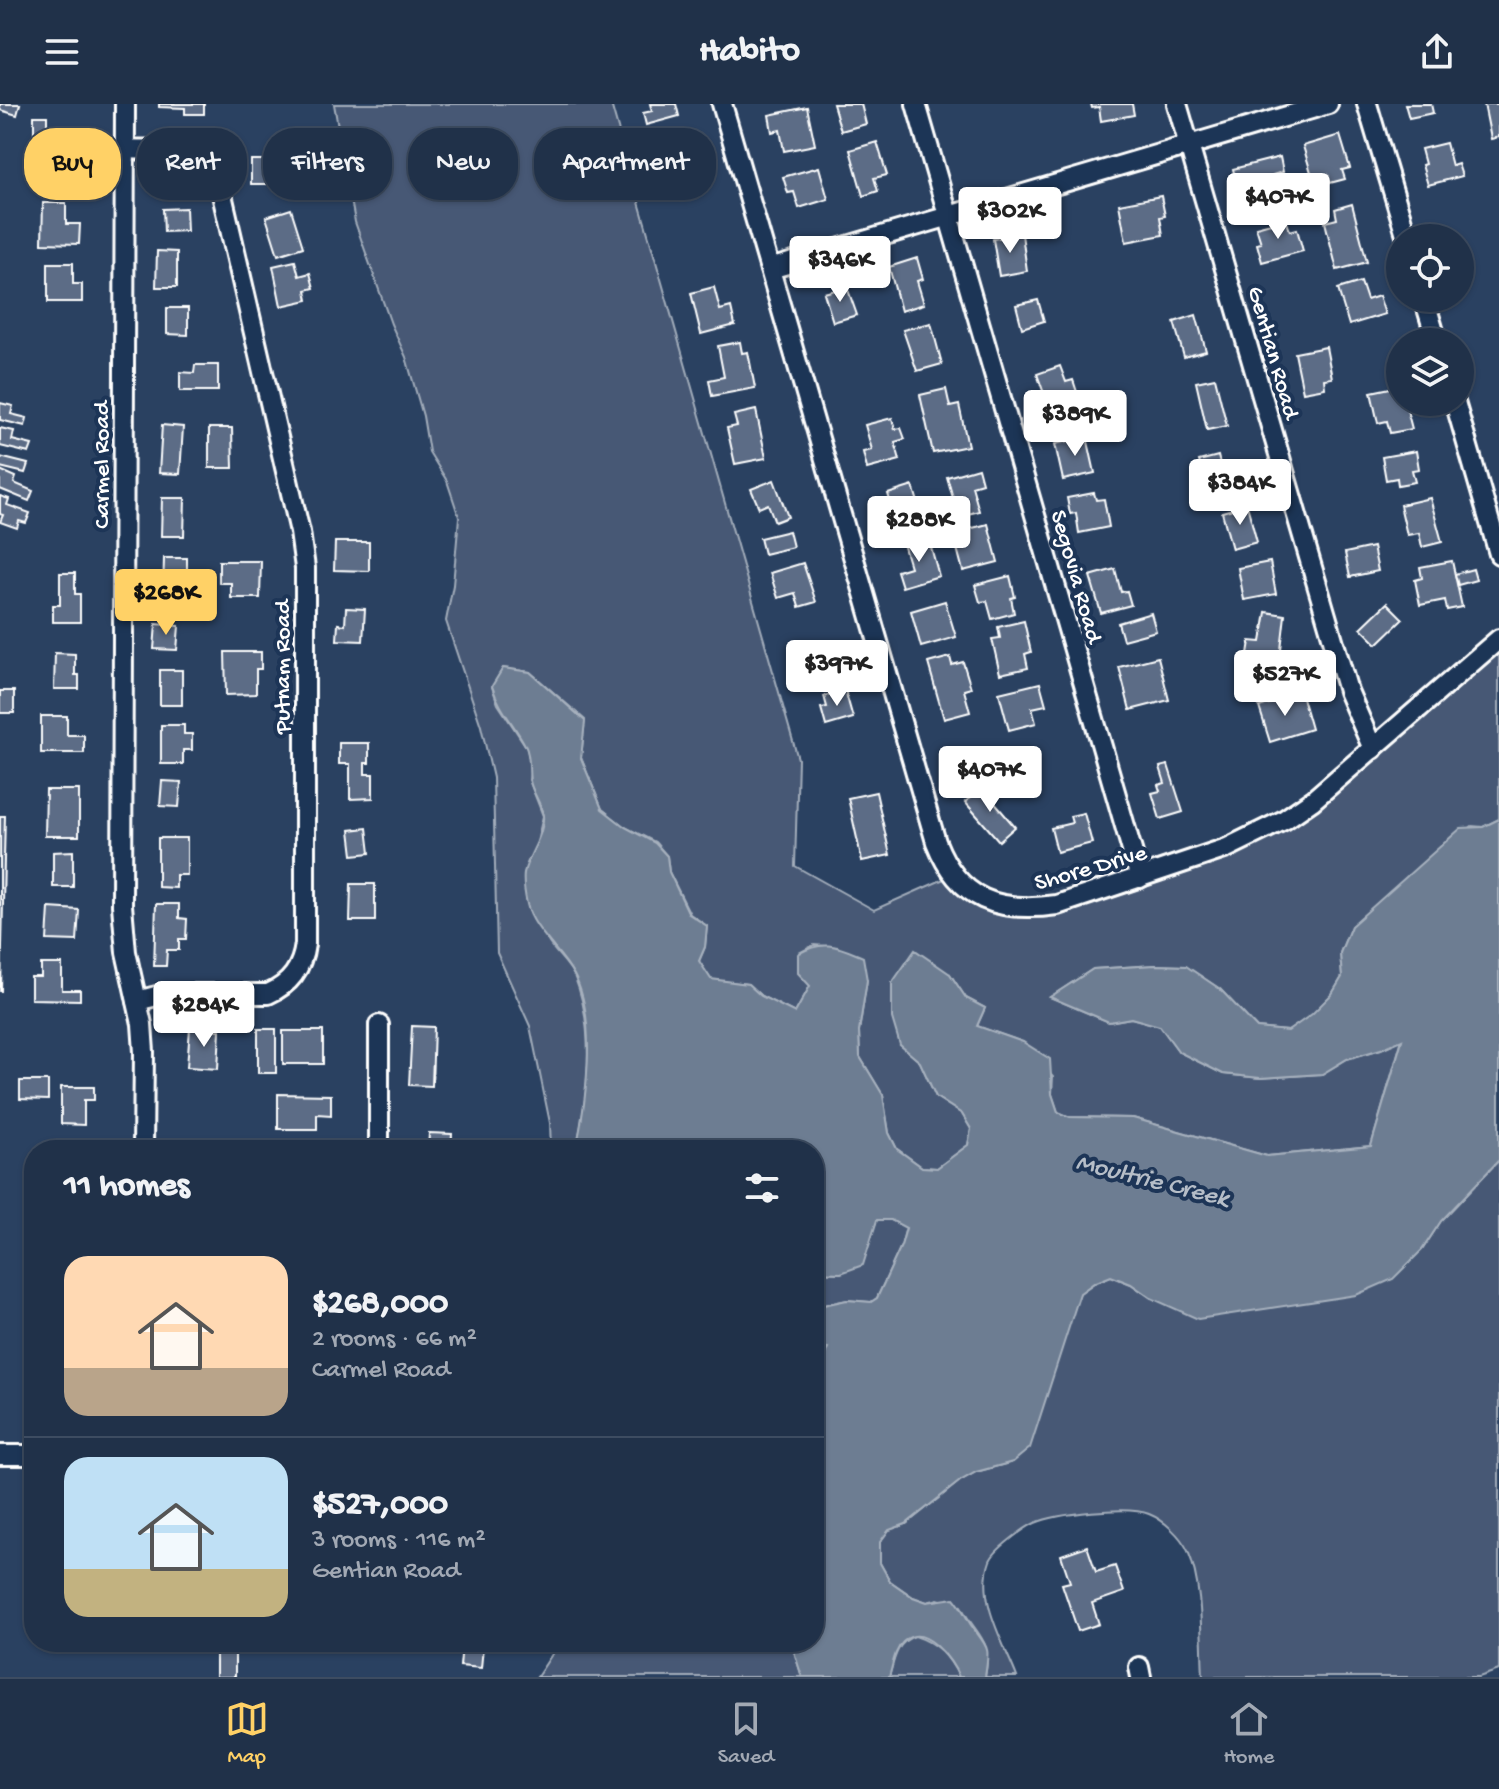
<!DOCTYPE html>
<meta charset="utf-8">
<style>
:root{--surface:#203149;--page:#2d3d53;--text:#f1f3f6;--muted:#a2a9b4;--line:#3d4c61;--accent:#ffd166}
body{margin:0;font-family:"Gochi Hand",sans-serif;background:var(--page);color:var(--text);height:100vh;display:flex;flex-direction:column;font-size:30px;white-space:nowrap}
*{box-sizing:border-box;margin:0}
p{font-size:26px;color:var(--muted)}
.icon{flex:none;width:44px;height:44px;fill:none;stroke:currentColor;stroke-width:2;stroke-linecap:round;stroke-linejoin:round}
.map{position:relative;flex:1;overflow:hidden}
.panel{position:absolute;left:24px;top:1036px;width:800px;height:512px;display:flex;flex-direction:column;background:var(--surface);border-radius:32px;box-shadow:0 2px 6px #0004,0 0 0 2px var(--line)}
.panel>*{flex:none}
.guide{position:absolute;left:24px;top:24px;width:800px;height:72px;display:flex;gap:16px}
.fabs{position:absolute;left:1386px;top:120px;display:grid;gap:16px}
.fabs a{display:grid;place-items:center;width:88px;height:88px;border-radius:50%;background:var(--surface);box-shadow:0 2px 6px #0004,0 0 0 2px var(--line);font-size:40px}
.price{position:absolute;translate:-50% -68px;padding:0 18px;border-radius:8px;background:#fff;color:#222;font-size:26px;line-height:52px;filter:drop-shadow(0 2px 4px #0008)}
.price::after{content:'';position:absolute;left:50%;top:48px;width:24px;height:18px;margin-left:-12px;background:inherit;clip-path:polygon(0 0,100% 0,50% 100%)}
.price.active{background:var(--accent);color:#111}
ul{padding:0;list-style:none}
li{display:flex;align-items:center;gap:24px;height:200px;padding:0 40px}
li+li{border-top:2px solid var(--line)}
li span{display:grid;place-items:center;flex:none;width:224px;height:160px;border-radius:24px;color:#555}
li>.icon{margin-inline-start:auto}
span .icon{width:96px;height:96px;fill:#fffc;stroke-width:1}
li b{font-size:34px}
h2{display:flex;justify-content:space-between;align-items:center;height:96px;padding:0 40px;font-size:34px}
.chip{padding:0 28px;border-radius:32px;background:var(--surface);box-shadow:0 2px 6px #0004,0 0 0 2px var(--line);font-size:28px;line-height:72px}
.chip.active{background:var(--accent);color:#111}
header{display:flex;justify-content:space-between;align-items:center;height:104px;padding:0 40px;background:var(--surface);font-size:36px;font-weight:700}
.tabs{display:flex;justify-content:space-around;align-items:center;height:112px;border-top:2px solid var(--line);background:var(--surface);font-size:22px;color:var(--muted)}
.tabs a{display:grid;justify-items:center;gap:4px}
.tabs .active{color:var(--accent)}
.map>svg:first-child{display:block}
.green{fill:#465975;stroke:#a2acba;stroke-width:2}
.water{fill:#6d7d92;stroke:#a7b1be;stroke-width:2}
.building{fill:#5b6c86;stroke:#fff;stroke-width:2}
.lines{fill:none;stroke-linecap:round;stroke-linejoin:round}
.street-casing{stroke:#fff;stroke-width:24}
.street{stroke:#1d3557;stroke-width:18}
.labels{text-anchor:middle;stroke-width:8;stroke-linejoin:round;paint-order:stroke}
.street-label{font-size:24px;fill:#fff;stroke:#1d3557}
.water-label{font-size:26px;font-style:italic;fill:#b6bec8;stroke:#1d3557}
</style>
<header><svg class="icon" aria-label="menu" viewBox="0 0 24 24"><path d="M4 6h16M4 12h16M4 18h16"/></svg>Habito<svg class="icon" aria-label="share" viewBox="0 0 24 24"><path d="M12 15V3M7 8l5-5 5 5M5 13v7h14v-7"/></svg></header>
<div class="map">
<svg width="1499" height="1573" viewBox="0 0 1499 1573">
<rect width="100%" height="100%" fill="#2a4161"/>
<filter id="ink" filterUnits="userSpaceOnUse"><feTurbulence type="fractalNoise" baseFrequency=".0125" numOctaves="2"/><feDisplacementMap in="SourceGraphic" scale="16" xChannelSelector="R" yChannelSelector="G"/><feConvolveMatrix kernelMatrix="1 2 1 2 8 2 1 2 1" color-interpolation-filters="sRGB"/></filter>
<g filter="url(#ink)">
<g class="green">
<path d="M334,0H611L798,655L795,762L874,806L944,775L980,802L1017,811L1279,728L1499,545V715L1483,723L1472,722L1351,822L1340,849L1342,873L1332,890L1312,911L1288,927L1257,924L1220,885L1185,862L1155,861L1093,865L1050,893L1109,918L1131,914L1160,922L1179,948L1223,970L1260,974L1322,970L1347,955L1381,945L1402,935L1371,1042L1267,1052L1133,1014L1070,1013L1058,1008L1052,990L1053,973L1023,938L977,922L985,904L966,894L950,870L900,941L920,958L936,993L962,1010L971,1025L968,1041L937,1064L922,1063L897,1045L889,1029L883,991L860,953L859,927L867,876L838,843L814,841L799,849L810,882L795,909L761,892L748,880L711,876L699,857L705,843L707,822L690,810L669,768L667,752L655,738L625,723L602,705L581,654L585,616L530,568L503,564L492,583L498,600L527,644L531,663L529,676L543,712L535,747L524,769C532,791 538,819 549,839C557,851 570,861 575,874C596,927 588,992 576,1046H551L550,1019L530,922L497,849L493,674L481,622L446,517L453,481L459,413L447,377L429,348L423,312L406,253L391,220L355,118Z"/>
<path d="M1499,1056V1566L1479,1573H1203C1201,1536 1203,1481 1188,1447C1181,1432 1164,1416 1149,1410C1128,1401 1056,1410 1035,1419C1024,1424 994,1446 990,1457C976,1495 1004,1539 1017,1573H985C993,1533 977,1534 961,1502L938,1495L927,1498L913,1493L890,1477L880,1459V1438L889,1426L906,1420L960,1377L976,1368L1013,1358L1080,1189L1094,1179L1111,1172L1131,1180L1151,1194L1422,1146L1441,1117Z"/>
<polygon points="877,1116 891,1116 906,1123 901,1142 877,1194 871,1198 847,1196 814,1203 814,1168 841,1169 869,1136"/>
<path d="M915,1532C937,1539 949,1552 959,1573H889C894,1556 896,1538 915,1532Z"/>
<polygon points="560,1538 791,1538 802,1573 537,1573"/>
</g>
<path class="water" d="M503,564L530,568L585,617L581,654L602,705L625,723L655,739L667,752L669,768L689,810L707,822L705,843L699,857L711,875L748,880L761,892L795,909L810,882L798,869V850C824,835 837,842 863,853L867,876L859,927L860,953L883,991L889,1029L897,1045L922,1063L937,1064L968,1041L971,1025L962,1010L936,993L920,958L900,941L892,914V879L915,846L950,870L966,894L985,904L977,922L1023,938L1050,955L1052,990L1058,1008L1070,1013L1133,1014L1267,1052L1371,1042L1402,936L1381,945L1347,955L1322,970L1260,974L1223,970L1179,948L1160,922L1131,914L1109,918L1050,893L1093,865L1155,861L1186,862L1220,885L1257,924L1288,927L1312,910L1332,890L1342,873L1340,849L1351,822L1461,724L1483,723L1499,715V1056L1441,1117L1422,1146L1393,1175L1356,1191L1198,1215L1151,1194L1131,1180L1111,1172L1094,1179L1080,1189L1030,1344L1013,1358L976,1368L960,1377L906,1420L889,1426L880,1438V1459L890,1477L913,1493L927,1498L954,1494C962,1503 965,1512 971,1521C989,1546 990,1541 985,1573H959C952,1556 924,1517 903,1538C894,1547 893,1561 889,1573H802L791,1538H814V1275L828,1244L814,1242V1203L847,1196L871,1198L877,1194L901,1142L906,1124L891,1116H877L863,1161L841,1169L814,1168V1046H576C586,998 598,916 574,871C562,848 532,825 527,800C525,791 523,777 524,769C528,750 545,731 543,711C541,699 532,688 530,677C528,664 531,653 525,641C514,620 499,605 492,582Z"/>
<g class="building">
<polygon points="0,0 20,0 17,11 0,6"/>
<polygon points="159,0 204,0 204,10 185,10 185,4 159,3"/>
<polygon points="650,0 676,0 679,12 646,21 643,9 652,7"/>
<polygon points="833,0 861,0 866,20 841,27"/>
<polygon points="1091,0 1132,0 1134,11 1101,17 1099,3 1092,4"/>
<polygon points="1405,0 1431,0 1433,9 1409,14"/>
<polygon points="1484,0 1499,0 1499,33 1491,35"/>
<polygon points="807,3 815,41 784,47 780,26 772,28 769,11"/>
<polygon points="34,12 47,12 47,23 82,24 81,53 50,52 50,34 34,34"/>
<polygon points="1340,31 1350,64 1342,66 1345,75 1330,79 1328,70 1313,75 1303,42"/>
<polygon points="877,38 887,71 874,74 878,87 863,92 850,46"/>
<polygon points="1446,39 1452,62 1458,60 1462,72 1428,81 1422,61 1425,60 1421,45"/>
<polygon points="684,41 696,89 670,95 658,48"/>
<polygon points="1280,53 1283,68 1273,71 1277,87 1267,89 1270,99 1243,106 1233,65"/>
<polygon points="251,56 289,56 288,80 251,80"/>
<polygon points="819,63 828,95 799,104 794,88 788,89 783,73"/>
<polygon points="1161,92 1165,112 1160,113 1163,131 1126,138 1119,100"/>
<polygon points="43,99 66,99 66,120 80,120 79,140 42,139"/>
<polygon points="1352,100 1367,158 1337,166 1325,118 1337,115 1335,105"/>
<polygon points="186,104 187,127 164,128 163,105"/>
<polygon points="291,105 303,143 278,151 266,113"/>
<polygon points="1286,115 1290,127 1297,125 1303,147 1262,158 1257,140 1261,139 1256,123"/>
<polygon points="1022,130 1027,167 999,172 993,135"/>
<polygon points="157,147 177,148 177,183 156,183"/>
<polygon points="917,154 923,175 917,177 924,200 901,207 889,163"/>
<polygon points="295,157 299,172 310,169 314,184 306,186 308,196 281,202 273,162"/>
<polygon points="48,159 73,159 73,180 82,180 82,198 48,198"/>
<polygon points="1361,178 1367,196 1379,192 1385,210 1349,221 1338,185"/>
<polygon points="714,183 720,206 731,203 735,221 701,230 691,189"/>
<polygon points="847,183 857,211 833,218 824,189"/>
<polygon points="1038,196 1044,217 1022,224 1016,201"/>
<polygon points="167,204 188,204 188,231 167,230"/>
<polygon points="1196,211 1206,247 1184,253 1174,218"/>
<polygon points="931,219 942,260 917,267 903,226"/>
<polygon points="740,238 742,249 748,248 755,284 712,292 709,276 724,273 718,242"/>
<polygon points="1326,243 1332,274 1324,275 1325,284 1303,288 1295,249"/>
<polygon points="195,261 218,261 218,287 180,287 180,268 194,269"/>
<polygon points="1060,262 1066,278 1073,276 1080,297 1074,299 1078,309 1054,317 1037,270"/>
<polygon points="1215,274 1227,322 1207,326 1196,278"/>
<polygon points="1400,282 1400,298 1405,298 1412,325 1390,329 1387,317 1378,319 1371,288"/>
<polygon points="946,285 950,303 959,301 968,342 933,349 920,291"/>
<polygon points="0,299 13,302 11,310 27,314 25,322 0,316"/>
<polygon points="756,306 766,354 735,360 727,324 737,322 734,311"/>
<polygon points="892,314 895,325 901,324 905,335 895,338 900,356 867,365 863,348 872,346 865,321"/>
<polygon points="162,321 183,323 180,370 159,369"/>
<polygon points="0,324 14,327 12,336 32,341 29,349 0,342"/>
<polygon points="209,324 232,324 233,364 209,364"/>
<polygon points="1087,333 1095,369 1063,376 1055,340"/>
<polygon points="1416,347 1419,365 1412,366 1415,378 1398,381 1397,374 1386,376 1382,353"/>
<polygon points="1218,352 1222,368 1239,364 1244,383 1209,392 1208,386 1199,388 1195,374 1203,372 1199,357"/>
<polygon points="0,353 28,360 25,369 0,363"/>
<polygon points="978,364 982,379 972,382 979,407 968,410 966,405 957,408 947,373"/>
<polygon points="0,366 16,373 14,379 33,387 29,397 0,385"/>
<polygon points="774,376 788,413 775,418 768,400 759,404 751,385"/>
<polygon points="913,382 924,418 899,425 888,390"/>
<polygon points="1094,389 1096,396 1104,395 1109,423 1079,429 1076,409 1070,410 1067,394"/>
<polygon points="0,392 9,395 7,401 30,409 26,419 19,417 17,424 0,418 3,411 0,410"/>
<polygon points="162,394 185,394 184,432 161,432"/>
<polygon points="1430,394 1442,438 1422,443 1419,429 1407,431 1400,401"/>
<polygon points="1247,401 1257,438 1232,445 1222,408"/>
<polygon points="988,420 998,458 963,467 953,429"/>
<polygon points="789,427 793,443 764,450 760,434"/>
<polygon points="929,436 939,472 902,483 897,467 910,463 904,443"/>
<polygon points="335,438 369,438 369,467 334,466"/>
<polygon points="1373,443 1378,467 1350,473 1345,449"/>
<polygon points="164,454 187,454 187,490 163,490"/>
<polygon points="219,457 261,457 260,494 231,494 231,479 219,479"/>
<polygon points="1452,457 1462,503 1447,506 1445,496 1420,501 1415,476 1422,474 1420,463"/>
<polygon points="1270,458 1276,490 1244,496 1238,464"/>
<polygon points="803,459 816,498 799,503 795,489 778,494 770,469"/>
<polygon points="1115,465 1121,488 1127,487 1131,501 1101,509 1090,472"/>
<polygon points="1473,465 1476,476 1458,481 1455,470"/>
<polygon points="60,469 75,469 75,490 80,490 80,518 53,518 53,501 60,501"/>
<polygon points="1010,472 1015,493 1011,494 1014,509 992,515 987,497 980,498 975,481"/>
<polygon points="945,497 956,533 921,543 911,507"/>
<polygon points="1387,499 1403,515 1377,540 1361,524"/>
<polygon points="346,504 365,505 363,537 337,536 338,520 345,521"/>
<polygon points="1266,508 1285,511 1280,554 1248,550 1250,537 1261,538"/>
<polygon points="1151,509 1156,527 1123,536 1118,519"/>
<polygon points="1024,517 1031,548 1025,550 1028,564 1000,570 992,535 1000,534 998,523"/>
<polygon points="156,520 179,522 177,546 154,545"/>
<polygon points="225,548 261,548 261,565 256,565 256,590 226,591"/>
<polygon points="55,549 75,550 75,571 79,571 79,585 54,585"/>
<polygon points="950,553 952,561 963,558 971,584 964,586 970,608 944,615 928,559"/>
<polygon points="1158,553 1169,596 1130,606 1119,563"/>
<rect x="160" y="566" width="22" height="35"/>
<polygon points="1040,579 1046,601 1032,604 1036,619 1009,626 999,589"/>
<polygon points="845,586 853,614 826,622 821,604 827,603 824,592"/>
<rect x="0" y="587" width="14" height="22"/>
<polygon points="1301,590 1311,625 1270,638 1259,603"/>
<polygon points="41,612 67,612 67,631 84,631 84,649 41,649"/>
<polygon points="161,621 184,621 184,630 192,630 192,646 183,646 183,660 161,660"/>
<polygon points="339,639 369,639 369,659 365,659 365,670 373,670 373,694 350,695 350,660 339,660"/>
<polygon points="1168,661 1183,708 1160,715 1152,689 1160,687 1158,681 1165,679 1160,663"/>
<polygon points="162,677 181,678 179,703 160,702"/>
<polygon points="982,684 1015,723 999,737 965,698"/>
<polygon points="46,686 79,686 79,732 45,732"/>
<polygon points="876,688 890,751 862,757 848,694"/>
<polygon points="1084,709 1092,739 1057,748 1051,724 1072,719 1070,712"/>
<polygon points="0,712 5,712 1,887 0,887"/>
<polygon points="367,724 370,749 353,751 350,726"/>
<polygon points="158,734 187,734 187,771 176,771 176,784 158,783"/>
<polygon points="73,747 73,783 53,783 53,748"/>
<polygon points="351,780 375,780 375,817 350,817"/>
<polygon points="156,800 179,800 179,814 187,815 186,835 179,835 179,846 167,846 166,862 154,862"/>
<polygon points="49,804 79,806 77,837 47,836"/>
<polygon points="41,860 62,860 62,886 80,886 80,896 31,895 31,873 41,873"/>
<polygon points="412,922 434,923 432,982 409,981"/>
<polygon points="190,924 220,926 218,965 187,963"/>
<rect x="258" y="925" width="18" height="44"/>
<rect x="283" y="927" width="40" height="33"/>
<polygon points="20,977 48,977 48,996 20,995"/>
<polygon points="61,983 94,983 94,996 84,996 84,1021 61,1020"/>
<polygon points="278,990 331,991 331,1011 317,1010 317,1025 278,1025"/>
<polygon points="429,1029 452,1030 451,1046 428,1046"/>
<polygon points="1087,1442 1096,1468 1115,1462 1124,1488 1092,1499 1099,1520 1078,1527 1062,1480 1070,1478 1061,1451"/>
<polygon points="462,1541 483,1543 481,1564 460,1562"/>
<rect x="216" y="1547" width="19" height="26"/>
</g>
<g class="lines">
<defs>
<g id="street">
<polyline points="125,0 122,801 126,848 142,920 144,948 143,1046"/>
<path d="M722,0L936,738C959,797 999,809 1057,801L1227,744L1284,716L1313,696L1499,535"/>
<polyline points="916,0 1140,774"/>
<polyline points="1177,0 1348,587 1373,645"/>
<polyline points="1367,0 1407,134"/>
<path d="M125,45C155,47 198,40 217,69L300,428L305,464V840C302,864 291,880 268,890H164L137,897"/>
<polyline points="770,165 1328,0"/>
<polyline points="1424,194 1437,238"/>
<polyline points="1455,298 1499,450"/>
<polyline points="379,1046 379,921"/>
<polyline points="0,1351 34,1351"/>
<polyline points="1139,1563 1141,1573"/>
</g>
</defs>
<use href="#street" class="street-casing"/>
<use href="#street" class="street"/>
</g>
</g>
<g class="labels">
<g class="street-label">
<text transform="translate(1275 248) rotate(74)" y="8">Gentian Road</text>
<text transform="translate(100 361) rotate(-90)" y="8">Carmel Road</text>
<text transform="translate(1078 472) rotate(74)" y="8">Segovia Road</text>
<text transform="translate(281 563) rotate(-90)" y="8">Putnam Road</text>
<text transform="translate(1090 762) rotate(-16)" y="8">Shore Drive</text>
</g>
<g class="water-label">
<text transform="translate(1153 1074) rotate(14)" y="9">Moultrie Creek</text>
</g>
</g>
</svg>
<div class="fabs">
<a><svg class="icon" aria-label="locate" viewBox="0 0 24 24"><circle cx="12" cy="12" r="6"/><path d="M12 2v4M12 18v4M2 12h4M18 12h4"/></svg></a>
<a><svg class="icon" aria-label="layers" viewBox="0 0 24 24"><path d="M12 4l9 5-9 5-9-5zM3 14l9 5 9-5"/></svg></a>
</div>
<b class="price" style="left:1278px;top:137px">$407K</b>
<b class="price" style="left:1010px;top:151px">$302K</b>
<b class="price" style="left:840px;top:200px">$346K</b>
<b class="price" style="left:1075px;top:354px">$389K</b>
<b class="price" style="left:1240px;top:423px">$384K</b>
<b class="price" style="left:919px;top:460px">$288K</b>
<b class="price active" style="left:166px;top:533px">$268K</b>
<b class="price" style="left:837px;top:604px">$397K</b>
<b class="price" style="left:1285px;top:614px">$527K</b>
<b class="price" style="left:990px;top:710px">$407K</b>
<b class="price" style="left:204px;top:945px">$284K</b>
<div class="guide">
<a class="chip active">Buy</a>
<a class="chip">Rent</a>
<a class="chip">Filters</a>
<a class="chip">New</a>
<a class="chip">Apartment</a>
</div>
<section class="panel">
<h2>11 homes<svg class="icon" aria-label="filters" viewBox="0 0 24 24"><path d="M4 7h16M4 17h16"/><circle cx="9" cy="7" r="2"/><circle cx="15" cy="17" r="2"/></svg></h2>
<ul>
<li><span style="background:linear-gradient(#ffd9b3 70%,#b9a48a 0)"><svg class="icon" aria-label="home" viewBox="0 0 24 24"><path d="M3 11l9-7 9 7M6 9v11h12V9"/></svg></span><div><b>$268,000</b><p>2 rooms · 66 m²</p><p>Carmel Road</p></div></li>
<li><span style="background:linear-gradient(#bfe0f5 70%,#c2b280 0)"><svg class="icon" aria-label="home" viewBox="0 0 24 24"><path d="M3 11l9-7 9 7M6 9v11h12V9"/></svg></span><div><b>$527,000</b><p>3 rooms · 116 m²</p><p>Gentian Road</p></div></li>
</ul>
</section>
</div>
<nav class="tabs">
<a class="active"><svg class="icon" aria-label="map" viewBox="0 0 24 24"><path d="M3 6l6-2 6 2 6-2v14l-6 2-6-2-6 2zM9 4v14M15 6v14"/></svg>Map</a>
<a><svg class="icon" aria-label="saved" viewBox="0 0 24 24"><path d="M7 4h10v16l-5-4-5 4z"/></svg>Saved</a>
<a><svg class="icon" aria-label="home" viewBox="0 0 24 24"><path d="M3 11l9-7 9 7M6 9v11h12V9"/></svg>Home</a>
</nav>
